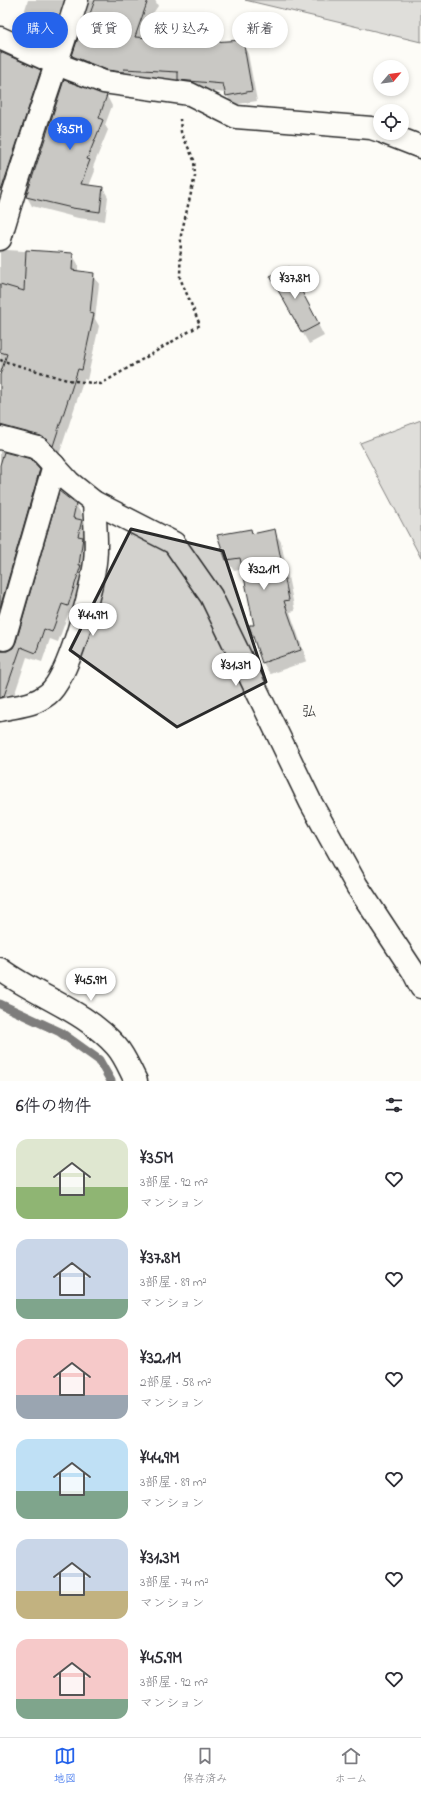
<!DOCTYPE html>
<html lang="ja">
<meta charset="utf-8">
<style>
:root{--surface:#fff;--page:#f2f2f3;--text:#2b2b33;--muted:#7c7c81;--line:#e1e1e2;--accent:#2563eb}
body{margin:0;font-family:"Indie Flower","Klee One",sans-serif;background:var(--page);color:var(--text);height:100vh;display:flex;flex-direction:column;font-size:15px;white-space:nowrap}
*{box-sizing:border-box;margin:0}
p{font-size:13px;color:var(--muted)}
.icon{flex:none;width:22px;height:22px;fill:none;stroke:currentColor;stroke-width:2;stroke-linecap:round;stroke-linejoin:round}
.map{position:relative;height:1081px;overflow:hidden}
.details{display:flex;flex-direction:column;background:var(--surface);flex:1}
.details>*{flex:none}
.guide{position:absolute;left:12px;top:12px;width:397px;height:36px;display:flex;gap:8px}
.needle{width:26px;rotate:61deg}
.fabs{position:absolute;left:373px;top:60px;display:grid;gap:8px}
.fabs a{display:grid;place-items:center;width:36px;height:36px;border-radius:50%;background:var(--surface);box-shadow:0 2px 6px #0003;font-size:20px}
.price{position:absolute;translate:-50% -34px;padding:0 9px;border-radius:14px;background:#fff;color:#222;font-size:13px;line-height:26px;filter:drop-shadow(0 1px 2px #0008)}
.price::after{content:'';position:absolute;left:50%;top:24px;width:12px;height:9px;margin-left:-6px;background:inherit;clip-path:polygon(0 0,100% 0,50% 100%)}
.price.current{background:var(--accent);color:#fff}
ul{padding:0;list-style:none}
li{display:flex;align-items:center;gap:12px;height:100px;padding:0 16px}
li span{display:grid;place-items:center;flex:none;width:112px;height:80px;border-radius:12px;color:#555}
li>.icon{margin-inline-start:auto}
span .icon{width:48px;height:48px;fill:#fffc;stroke-width:1}
li b{font-size:17px}
h2{display:flex;justify-content:space-between;align-items:center;height:48px;padding:0 16px;font-size:17px}
.chip{padding:0 14px;border-radius:18px;background:var(--surface);box-shadow:0 2px 6px #0003;font-size:14px;line-height:36px}
.chip.current{background:var(--accent);color:#fff}
.menu{display:flex;justify-content:space-around;align-items:center;height:56px;border-top:1px solid var(--line);background:var(--surface);font-size:11px;color:var(--muted)}
.menu a{display:grid;justify-items:center;gap:2px}
.menu .current{color:var(--accent)}
.map>svg:first-child{display:block}
.green{fill:#dfdeda;stroke:#858482}
.shadow{fill:#0003}
.lines{fill:none;stroke-linecap:round;stroke-linejoin:round}
.stream{stroke:#7e7d7b;stroke-width:9}
.building{fill:#c9c8c4;stroke:#2b2b2b}
.minor-casing{stroke:#2b2b2b;stroke-width:25}
.path{stroke:#2b2b2b;stroke-width:2.5;stroke-dasharray:3 3;stroke-linecap:butt}
.minor{stroke:#fdfcf7;stroke-width:22}
.marked{fill:#2b2b2b;fill-opacity:0.2;stroke:#2b2b2b;stroke-width:3;stroke-linejoin:round}
.labels{text-anchor:middle;stroke-width:3.5;stroke-linejoin:round;paint-order:stroke}
.quarter-label{font-size:15px;fill:#2b2b2b;stroke:#fdfcf7}
</style>
<div class="map">
<svg width="421" height="1081" viewBox="0 0 421 1081">
<rect width="100%" height="100%" fill="#fdfcf7"/>
<filter id="ink" filterUnits="userSpaceOnUse"><feTurbulence type="fractalNoise" baseFrequency=".025" numOctaves="2"/><feDisplacementMap in="SourceGraphic" scale="8" xChannelSelector="R" yChannelSelector="G"/><feConvolveMatrix kernelMatrix="1 2 1 2 8 2 1 2 1" color-interpolation-filters="sRGB"/></filter>
<g filter="url(#ink)">
<g class="green">
<polygon points="245,0 421,0 421,42"/>
<polygon points="421,420 421,558 360,443"/>
</g>
<g class="shadow">
<polygon points="28,0 75,0 54,56 24,42 18,32"/>
<polygon points="90,0 155,0 158,6 151,16 143,39 243,44 248,54 257,101 232,105 226,93 185,89 180,81 129,79 79,66 73,56"/>
<polygon points="0,53 40,71 46,82 0,224"/>
<polygon points="107,96 112,106 105,125 108,130 93,167 95,171 89,186 103,188 108,197 105,221 78,218 32,206 27,197"/>
<polygon points="7,250 72,254 78,264 78,272 93,274 99,284 95,319 99,326 87,380 84,379 59,455 0,438 0,251"/>
<polygon points="289,268 324,336 309,344 271,277"/>
<polygon points="0,451 31,460 45,480 0,638"/>
<polygon points="76,505 82,515 81,520 87,531 85,541 89,548 74,616 68,614 58,642 50,639 42,662 27,657 14,696 8,694 0,702 0,652 8,652 14,648"/>
<polygon points="250,530 253,534 274,530 281,542 295,611 290,612 307,661 270,674 263,663 250,626 255,626 244,569 234,571 227,560 219,536"/>
</g>
<g class="lines">
<polyline class="stream" points="0,1004 60,1032 99,1060 111,1081"/>
</g>
<g class="building">
<polygon points="95,0 148,0 135,37 212,42 243,40 252,91 226,96 223,84 178,80 178,72 124,69 123,72 107,70 72,56 80,32 83,33"/>
<polygon points="22,14 56,25 49,47 17,32"/>
<polygon points="0,52 41,70 1,191 0,191"/>
<polygon points="64,80 107,95 99,118 103,120 87,159 90,160 81,184 103,187 100,212 72,208 26,197"/>
<polygon points="26,250 73,253 72,270 94,273 90,313 94,314 82,370 78,369 53,446 41,436 0,425 0,375 7,354 0,352 0,284 24,291"/>
<polygon points="289,267 319,324 302,333 270,276"/>
<polygon points="4,452 31,459 40,469 0,608 0,465"/>
<polygon points="59,491 76,504 73,518 82,520 78,536 83,537 79,565 81,565 68,606 62,604 52,632 44,629 36,653 21,647 4,696 0,697 0,651 7,651 13,648 16,642"/>
<polygon points="251,529 252,534 275,529 289,600 284,601 301,650 262,663 249,625 254,625 240,558 226,560 217,535"/>
</g>
<g class="lines">
<defs>
<g id="minor">
<polyline points="0,38 57,64 104,82 190,94 236,117 371,128 380,131"/>
<polyline points="385,133 421,147"/>
<path d="M0,239C23,158 52,80 77,0"/>
<polyline points="0,438 38,448 69,482 94,502 174,543 211,596 311,803 357,886 413,971 421,987"/>
<polyline points="4,639 54,465"/>
<path d="M0,710C19,705 31,707 48,694C69,677 89,597 94,569C98,548 95,524 94,502"/>
<path d="M0,969C38,997 84,1010 116,1046C125,1056 130,1070 136,1081"/>
</g>
</defs>
<use href="#minor" class="minor-casing"/>
<polyline class="path" points="0,360 67,380 101,384 200,325 180,278 181,235 195,176 194,160 181,132 180,119"/>
<use href="#minor" class="minor"/>
</g>
</g>
<path class="marked" d="M131,529L223,551L266,682L177,727L70,650Z"/>
<g class="labels">
<g class="quarter-label">
<text x="309" y="716">弘</text>
</g>
</g>
</svg>
<div class="fabs">
<a><svg class="needle" viewBox="-14 -14 28 28"><path d="M0-13l5 13h-10z" fill="#e53935"/><path d="M0 13l5-13h-10z" fill="#7c7c81"/></svg></a>
<a><svg class="icon" aria-label="locate" viewBox="0 0 24 24"><circle cx="12" cy="12" r="6"/><path d="M12 2v4M12 18v4M2 12h4M18 12h4"/></svg></a>
</div>
<b class="price current" style="left:70px;top:151px">¥35M</b>
<b class="price" style="left:295px;top:300px">¥37.8M</b>
<b class="price" style="left:264px;top:591px">¥32.1M</b>
<b class="price" style="left:93px;top:637px">¥44.9M</b>
<b class="price" style="left:236px;top:687px">¥31.3M</b>
<b class="price" style="left:91px;top:1002px">¥45.9M</b>
<div class="guide">
<a class="chip current">購入</a>
<a class="chip">賃貸</a>
<a class="chip">絞り込み</a>
<a class="chip">新着</a>
</div>
</div>
<section class="details">
<h2>6件の物件<svg class="icon" aria-label="filters" viewBox="0 0 24 24"><path d="M4 7h16M4 17h16"/><circle cx="9" cy="7" r="2"/><circle cx="15" cy="17" r="2"/></svg></h2>
<ul>
<li><span style="background:linear-gradient(#dfe7d0 60%,#8fb573 0)"><svg class="icon" aria-label="home" viewBox="0 0 24 24"><path d="M3 11l9-7 9 7M6 9v11h12V9"/></svg></span><div><b>¥35M</b><p>3部屋 · 92 m²</p><p>マンション</p></div><svg class="icon" aria-label="heart" viewBox="0 0 24 24"><path d="M12 20l-8-8c-3-5 5-10 8-4 3-6 11-1 8 4z"/></svg></li>
<li><span style="background:linear-gradient(#c9d6e8 75%,#7fa58c 0)"><svg class="icon" aria-label="home" viewBox="0 0 24 24"><path d="M3 11l9-7 9 7M6 9v11h12V9"/></svg></span><div><b>¥37.8M</b><p>3部屋 · 89 m²</p><p>マンション</p></div><svg class="icon" aria-label="heart" viewBox="0 0 24 24"><path d="M12 20l-8-8c-3-5 5-10 8-4 3-6 11-1 8 4z"/></svg></li>
<li><span style="background:linear-gradient(#f6c9c9 70%,#9aa5b1 0)"><svg class="icon" aria-label="home" viewBox="0 0 24 24"><path d="M3 11l9-7 9 7M6 9v11h12V9"/></svg></span><div><b>¥32.1M</b><p>2部屋 · 58 m²</p><p>マンション</p></div><svg class="icon" aria-label="heart" viewBox="0 0 24 24"><path d="M12 20l-8-8c-3-5 5-10 8-4 3-6 11-1 8 4z"/></svg></li>
<li><span style="background:linear-gradient(#bfe0f5 65%,#7fa58c 0)"><svg class="icon" aria-label="home" viewBox="0 0 24 24"><path d="M3 11l9-7 9 7M6 9v11h12V9"/></svg></span><div><b>¥44.9M</b><p>3部屋 · 89 m²</p><p>マンション</p></div><svg class="icon" aria-label="heart" viewBox="0 0 24 24"><path d="M12 20l-8-8c-3-5 5-10 8-4 3-6 11-1 8 4z"/></svg></li>
<li><span style="background:linear-gradient(#c9d6e8 65%,#c2b280 0)"><svg class="icon" aria-label="home" viewBox="0 0 24 24"><path d="M3 11l9-7 9 7M6 9v11h12V9"/></svg></span><div><b>¥31.3M</b><p>3部屋 · 74 m²</p><p>マンション</p></div><svg class="icon" aria-label="heart" viewBox="0 0 24 24"><path d="M12 20l-8-8c-3-5 5-10 8-4 3-6 11-1 8 4z"/></svg></li>
<li><span style="background:linear-gradient(#f6c9c9 75%,#7fa58c 0)"><svg class="icon" aria-label="home" viewBox="0 0 24 24"><path d="M3 11l9-7 9 7M6 9v11h12V9"/></svg></span><div><b>¥45.9M</b><p>3部屋 · 92 m²</p><p>マンション</p></div><svg class="icon" aria-label="heart" viewBox="0 0 24 24"><path d="M12 20l-8-8c-3-5 5-10 8-4 3-6 11-1 8 4z"/></svg></li>
</ul>
</section>
<nav class="menu">
<a class="current"><svg class="icon" aria-label="map" viewBox="0 0 24 24"><path d="M3 6l6-2 6 2 6-2v14l-6 2-6-2-6 2zM9 4v14M15 6v14"/></svg>地図</a>
<a><svg class="icon" aria-label="saved" viewBox="0 0 24 24"><path d="M7 4h10v16l-5-4-5 4z"/></svg>保存済み</a>
<a><svg class="icon" aria-label="home" viewBox="0 0 24 24"><path d="M3 11l9-7 9 7M6 9v11h12V9"/></svg>ホーム</a>
</nav>
